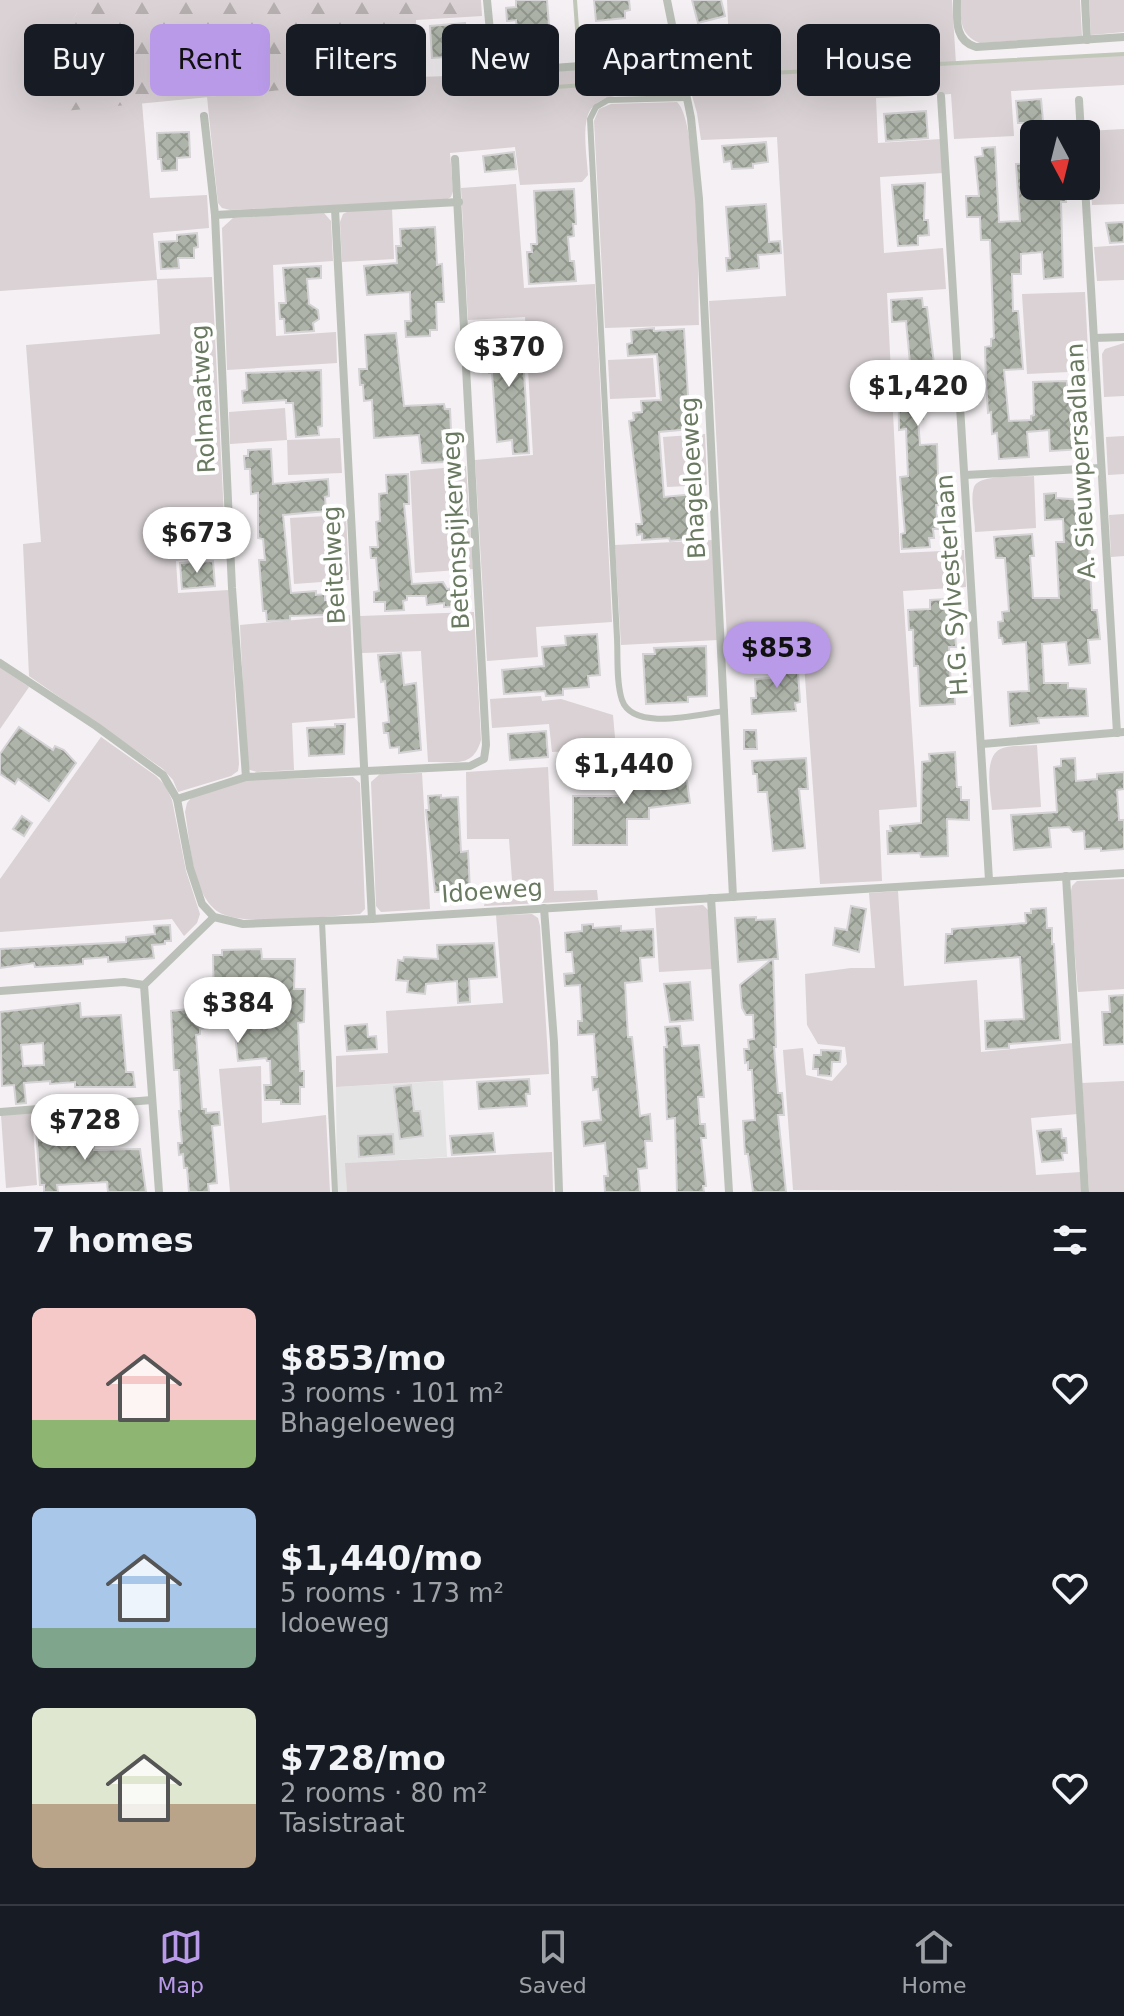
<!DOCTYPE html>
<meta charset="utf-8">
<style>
:root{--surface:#171b24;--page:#20242c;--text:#f1f3f6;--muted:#9ea1a6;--line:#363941;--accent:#b89ae8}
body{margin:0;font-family:"DejaVu Sans",sans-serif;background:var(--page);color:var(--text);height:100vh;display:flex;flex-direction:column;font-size:30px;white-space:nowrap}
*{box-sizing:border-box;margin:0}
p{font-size:26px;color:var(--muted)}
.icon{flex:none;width:44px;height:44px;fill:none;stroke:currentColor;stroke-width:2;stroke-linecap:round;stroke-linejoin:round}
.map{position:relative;height:1192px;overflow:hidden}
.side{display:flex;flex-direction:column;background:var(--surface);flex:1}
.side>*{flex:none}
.top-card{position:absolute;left:24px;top:24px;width:1076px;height:72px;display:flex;gap:16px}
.needle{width:52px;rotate:173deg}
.controls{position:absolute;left:1020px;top:120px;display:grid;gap:16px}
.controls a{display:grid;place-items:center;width:80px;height:80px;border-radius:12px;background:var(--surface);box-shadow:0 8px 32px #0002;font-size:40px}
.price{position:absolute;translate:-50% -68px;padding:0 18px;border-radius:28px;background:#fff;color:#222;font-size:26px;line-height:52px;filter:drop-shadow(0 2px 4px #0008)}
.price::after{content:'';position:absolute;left:50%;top:48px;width:24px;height:18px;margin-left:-12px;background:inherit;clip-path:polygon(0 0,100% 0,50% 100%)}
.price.current{background:var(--accent);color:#111}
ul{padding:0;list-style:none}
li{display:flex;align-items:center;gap:24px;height:200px;padding:0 32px}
li span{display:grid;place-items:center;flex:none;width:224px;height:160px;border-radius:12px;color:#555}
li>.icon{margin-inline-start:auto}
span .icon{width:96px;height:96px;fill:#fffc;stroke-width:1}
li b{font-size:34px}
h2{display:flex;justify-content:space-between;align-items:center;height:96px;padding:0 32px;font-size:34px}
.chip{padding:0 28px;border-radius:12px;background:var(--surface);box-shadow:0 8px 32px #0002;font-size:28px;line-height:72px}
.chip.current{background:var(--accent);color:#111}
.tabs{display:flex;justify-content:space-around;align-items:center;height:112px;border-top:2px solid var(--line);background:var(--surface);font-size:22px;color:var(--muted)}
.tabs a{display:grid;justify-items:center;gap:4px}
.tabs .current{color:var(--accent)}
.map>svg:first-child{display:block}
.built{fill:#e4e4e4}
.green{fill:#dad2d4}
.forest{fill:url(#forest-firs)}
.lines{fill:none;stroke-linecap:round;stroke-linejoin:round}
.stream{stroke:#c1c7b9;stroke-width:4}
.building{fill:url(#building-cross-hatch);stroke:#d5d3d5;stroke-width:2;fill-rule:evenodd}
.service{stroke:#bbc0b8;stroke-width:6}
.minor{stroke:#bbc0b8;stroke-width:8}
.labels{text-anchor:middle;stroke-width:8;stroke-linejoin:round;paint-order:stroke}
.street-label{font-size:24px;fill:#6a7a61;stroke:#fff}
</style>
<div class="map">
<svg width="1124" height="1192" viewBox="0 0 1124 1192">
<defs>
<pattern id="forest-firs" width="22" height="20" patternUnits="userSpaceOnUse" patternTransform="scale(2)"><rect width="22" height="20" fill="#dad2d4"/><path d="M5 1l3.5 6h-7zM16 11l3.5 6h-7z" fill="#b5afaf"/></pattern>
<pattern id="building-cross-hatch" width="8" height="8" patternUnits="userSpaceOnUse" patternTransform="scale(2)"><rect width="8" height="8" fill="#aeb4a9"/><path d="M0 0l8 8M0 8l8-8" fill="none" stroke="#92978d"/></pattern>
</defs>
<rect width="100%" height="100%" fill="#f4f0f3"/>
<polygon class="built" points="443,1081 447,1157 346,1163 347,1192 337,1192 336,1087"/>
<g class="green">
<polygon points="0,0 77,0 77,13 61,40 73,62 55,111 142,103 150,198 207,195 209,228 153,233 157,279 212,277 226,556 176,561 178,593 229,590 239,764 238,771 231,776 178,792 173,780 163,769 29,676 23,544 41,542 26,345 160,334 157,280 0,291"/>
<polygon points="727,0 952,0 956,64 1124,54 1124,85 1011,91 1014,136 954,139 951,94 876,98 878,143 941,139 943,173 880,177 884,253 943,248 946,289 887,293 900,553 964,550 966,587 903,591 917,807 879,810 882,881 820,884 803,650 728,656 709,301 786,296 777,137 701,140 697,113 678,47 700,44 729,44"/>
<path d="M960,0H1080L1082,36L980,43C959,35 961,19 960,0Z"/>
<polygon points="1089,0 1124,0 1124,32 1091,35"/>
<path d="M656,64C671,65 678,75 679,91L672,94C647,95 594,87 587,118C583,135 587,158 588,175L582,182L520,185L515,147L450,153L453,191L451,197L446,200L230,210L222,208L218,203L207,97L417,77L514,74Z"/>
<path d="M677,102C699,121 698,288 699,325L605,328L594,121L599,109L611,104Z"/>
<polygon points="1124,129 1124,204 1092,205 1087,131"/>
<polygon points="516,184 524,288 595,284 612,622 536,627 538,657 487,661 475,460 533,455 525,317 468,320 461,188"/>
<polygon points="392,208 394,259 342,262 340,222 343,214 349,211"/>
<polygon points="324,213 331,221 333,261 273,265 276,336 336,332 337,363 227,370 222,228 233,218"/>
<polygon points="1124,245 1124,280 1097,281 1094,247"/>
<polygon points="1085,292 1089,371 1027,374 1022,294"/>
<polygon points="1124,343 1124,396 1104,397 1102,354 1105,349"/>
<polygon points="653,358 656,397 610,399 608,360"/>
<polygon points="285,408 287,440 340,438 342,473 288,475 287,440 230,444 229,412"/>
<polygon points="705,434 707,485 667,487 663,437"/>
<polygon points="1124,436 1124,474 1108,475 1106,437"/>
<polygon points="466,466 473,569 415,573 410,471"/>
<path d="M1034,476L1036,528L975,532C975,519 970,499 974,487C979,474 1021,477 1034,476Z"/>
<polygon points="1124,514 1124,556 1111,557 1109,515"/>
<polygon points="346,515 349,580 294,584 290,518"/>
<polygon points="713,540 718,640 621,645 615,545"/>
<path d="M474,612L481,740C473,769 454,761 428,762L421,651L362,653L360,616Z"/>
<polygon points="350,615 355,718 292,723 294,770 257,772 247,769 240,625"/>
<polygon points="0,667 29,687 0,729"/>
<polygon points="541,696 542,701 561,699 613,715 616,749 552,752 549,724 492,728 490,699"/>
<polygon points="101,737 156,776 165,785 172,800 186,871 200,914 197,923 184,936 172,919 0,932 0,879"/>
<path d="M1037,745L1041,807L992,810C991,794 982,754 1003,748C1013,745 1026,746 1037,745Z"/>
<polygon points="548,767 554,891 597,890 598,900 484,906 486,896 513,894 509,839 467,839 466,772"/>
<polygon points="422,773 430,909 381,912 376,906 371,782 380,774"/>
<path d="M353,777L360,783L365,909L360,914C327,916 257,925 228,916C220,914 213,909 208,902C191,878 190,840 185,812L187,803L191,798L241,780Z"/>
<polygon points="1124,879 1124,989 1078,992 1070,896 1072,886 1077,881"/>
<polygon points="898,891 904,986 977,980 981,1052 1073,1043 1078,1114 1031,1118 1036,1175 1081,1172 1082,1192 793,1190 783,1050 803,1048 806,1075 832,1081 847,1064 845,1047 818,1044 807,1025 805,974 851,968 875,968 869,893"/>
<polygon points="703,905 709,911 712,969 659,972 655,908"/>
<polygon points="532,914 538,918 540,926 549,1074 336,1087 336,1056 388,1053 386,1011 503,1003 496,915"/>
<polygon points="261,1066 262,1123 326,1115 330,1192 230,1192 219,1069"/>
<polygon points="1124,1081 1124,1192 1089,1192 1082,1083"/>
<polygon points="32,1112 37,1185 6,1188 1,1115"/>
<polygon points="552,1152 553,1192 347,1192 345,1163"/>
</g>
<polygon class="forest" points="77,0 481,0 482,16 416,20 417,77 54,112 73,62 60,40 77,13"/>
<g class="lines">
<g class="stream">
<polyline points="575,0 579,56"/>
<polyline points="695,77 1124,54"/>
<polyline points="497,91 672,79"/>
</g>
</g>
<g class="building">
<polygon points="516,0 547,0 551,53 525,55 525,50 518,51 516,20 507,21 506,8 516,7"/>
<polygon points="594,0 629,0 630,10 625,11 625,18 596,21"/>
<polygon points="692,0 721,0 725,16 698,23"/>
<polygon points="465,23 466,38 460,39 461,56 432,58 430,26"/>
<polygon points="1041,99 1043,121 1034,122 1034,153 1026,154 1023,123 1018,123 1016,101"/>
<polygon points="926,111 928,138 886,141 884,114"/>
<polygon points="189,132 190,157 177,158 177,170 162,171 161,159 158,159 157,133"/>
<polygon points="766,142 768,162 753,164 753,168 732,169 731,161 724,162 722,146"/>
<polygon points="995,147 999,222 1020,221 1016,164 1034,163 1034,186 1059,186 1060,192 1065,191 1066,202 1061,202 1063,277 1044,279 1042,252 1021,254 1021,274 1012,274 1013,311 1018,311 1023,369 1004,370 1009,421 1031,420 1031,416 1034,415 1033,382 1067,381 1067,387 1077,387 1078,422 1081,422 1083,449 1050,451 1049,430 1027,432 1029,457 999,459 997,433 992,434 991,412 988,413 986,382 985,347 991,346 991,339 994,338 990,240 981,240 980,217 967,217 966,196 979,196 975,157 983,156 982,148"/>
<polygon points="514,152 516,169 485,172 483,156"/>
<polygon points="925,183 924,220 928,220 929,235 918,236 918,245 898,246 892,185"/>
<polygon points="574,189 576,224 573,224 574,236 568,237 570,261 574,261 576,281 529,284 527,252 532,252 531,244 537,244 534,191"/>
<polygon points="766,204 769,242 780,241 781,253 758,255 759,268 727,271 726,258 730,258 726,207"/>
<polygon points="1124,222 1124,242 1110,243 1106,223"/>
<polygon points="435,227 437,265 442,264 444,302 436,302 437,330 430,330 430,336 406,337 405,321 411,321 410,292 367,295 364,266 397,263 396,246 401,246 400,229"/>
<polygon points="197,233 198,247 194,248 194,258 178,258 179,268 161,269 159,242 177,241 177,235"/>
<polygon points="321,266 321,278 307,279 309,304 318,310 319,319 313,323 314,331 285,333 284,319 280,319 279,303 286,303 283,268"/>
<polygon points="922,298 923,307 927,307 937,388 932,389 932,396 921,396 923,419 918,419 920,445 937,444 938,477 948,476 950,490 943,491 944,504 936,505 938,529 933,529 934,538 929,538 930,547 902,549 901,534 905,533 900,477 908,476 906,429 899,430 898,364 910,363 906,321 892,322 891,300"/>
<polygon points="515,325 518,356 523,356 529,453 513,454 512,440 497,442 492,373 489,373 488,359 492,358 491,335 495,335 494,327"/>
<polygon points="654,328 654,331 684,329 690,429 659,432 664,497 694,494 697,538 670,541 669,538 642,540 642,534 637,535 636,524 642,524 629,421 634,420 633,413 642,412 641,401 661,400 657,354 628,356 627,344 632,343 631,330"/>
<polygon points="396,333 404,406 444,404 445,409 450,409 451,431 442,431 445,462 422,463 419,435 374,438 372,400 364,401 363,385 360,385 359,369 367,369 365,335"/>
<polygon points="321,370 322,426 318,427 319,435 296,437 293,403 286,403 286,400 243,403 242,391 247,390 246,373"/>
<polygon points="271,449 273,484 328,479 329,496 325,497 326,511 283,515 291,593 316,591 316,595 325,594 325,600 330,600 330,605 338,605 339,617 324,618 324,615 290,616 290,620 267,621 266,611 263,611 259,560 265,560 263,539 258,538 258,493 251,494 250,469 245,469 244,456 248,456 248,450"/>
<polygon points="408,474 409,504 404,504 412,584 443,582 447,589 457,588 458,606 444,607 444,603 427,605 426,596 407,596 407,600 403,601 404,610 385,611 385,602 374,602 374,592 379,591 376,558 371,558 370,547 378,547 376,522 380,521 379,494 387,493 386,475"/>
<polygon points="1056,493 1056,498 1084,500 1086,540 1089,540 1092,610 1097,610 1100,639 1088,640 1090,663 1069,665 1066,642 1042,644 1044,683 1068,683 1068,688 1086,689 1088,716 1038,718 1039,723 1010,726 1008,692 1029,691 1026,642 1003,644 1002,638 999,638 998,622 1003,621 1002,612 1009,611 1005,558 996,558 994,537 1032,534 1034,556 1030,556 1033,598 1059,598 1056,542 1064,542 1063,519 1045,520 1044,494"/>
<polygon points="213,561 215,586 182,589 180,563"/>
<polygon points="948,599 948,606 952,606 955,632 956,647 949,647 951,688 954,688 955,704 920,706 918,666 914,666 913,630 909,630 908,610 930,609 930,600"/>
<polygon points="597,634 600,675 588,676 589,687 563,689 563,695 546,696 545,691 504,694 502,670 544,666 542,647 566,645 565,636"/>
<polygon points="706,646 707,696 688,697 688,702 646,704 643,654 655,654 654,648"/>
<polygon points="401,653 404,685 416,683 421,750 399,753 399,747 390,748 388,733 384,733 383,723 389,722 385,681 381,682 378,655"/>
<polygon points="793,662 794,672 798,672 800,702 795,703 796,711 752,714 751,698 756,698 755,679 771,678 770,663"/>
<polygon points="335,724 345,724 344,754 309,756 307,728 335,727"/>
<polygon points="19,727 53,750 55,746 64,750 76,763 49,801 18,779 15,784 0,774 0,754"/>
<polygon points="744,730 756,730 757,749 744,749"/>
<polygon points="546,731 548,757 510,760 508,734"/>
<polygon points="648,752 648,759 653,759 655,785 687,781 690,803 649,808 649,819 627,819 627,845 573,845 573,796 627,796 627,772 633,772 631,754"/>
<polygon points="955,752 957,787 961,787 961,800 969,800 969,820 947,819 948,856 921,857 920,853 888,854 887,831 891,831 890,826 921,823 922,762 930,761 929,754"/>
<polygon points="806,758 808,789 799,789 805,848 773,851 767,792 758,792 757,774 753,774 752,761"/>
<polygon points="1075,758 1076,781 1097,779 1097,774 1124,772 1124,789 1117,790 1119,820 1124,820 1124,849 1101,851 1101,848 1085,849 1084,831 1073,832 1069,827 1049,828 1051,847 1014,850 1011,815 1057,812 1054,767 1061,766 1061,759"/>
<polygon points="441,795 441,798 458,797 461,852 468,851 470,891 435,892 426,810 429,810 428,796"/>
<polygon points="22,816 32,823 24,836 13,829"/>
<polygon points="851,906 866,909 859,952 833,945 835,928 847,930"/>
<polygon points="1046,908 1047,928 1052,928 1052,944 1054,944 1060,1040 1009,1044 1009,1048 986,1049 985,1021 1024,1019 1020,957 945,963 946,934 952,934 952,929 1026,923 1025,913 1031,913 1031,909"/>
<polygon points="756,917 756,920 775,919 778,959 773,959 776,1047 774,1047 778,1093 782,1093 784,1115 778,1115 786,1192 753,1192 748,1154 745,1154 743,1121 755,1120 752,1070 748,1070 748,1062 745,1063 744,1049 749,1049 748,1040 754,1039 753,1015 746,1015 742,1008 740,985 772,959 738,962 735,918"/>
<polygon points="593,924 593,928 621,926 621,931 653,929 654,957 640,958 642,981 625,983 628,1037 632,1037 640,1116 650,1114 652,1141 645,1141 647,1168 638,1169 640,1192 605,1192 604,1176 608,1176 605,1143 584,1146 582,1122 601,1120 598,1089 593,1090 592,1077 597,1077 594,1034 578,1035 578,1021 582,1021 580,985 565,986 564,974 574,973 572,952 566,952 565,933 582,931 582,925"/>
<polygon points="170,925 171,941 165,941 165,944 152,945 154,958 108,962 108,957 83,959 83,964 72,965 35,967 34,963 0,968 0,949 126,942 126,937 155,934 154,926"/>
<polygon points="494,943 497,977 469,979 470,1002 458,1003 457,981 426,984 425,994 407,992 408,981 396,980 398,960 403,961 404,957 438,959 437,945"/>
<polygon points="261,949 262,959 295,959 294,989 305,989 304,1022 298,1023 300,1071 304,1071 304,1087 300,1087 300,1104 281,1104 281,1100 265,1100 264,1085 271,1085 270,1061 267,1061 266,1058 238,1061 234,1025 200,1029 200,1034 196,1035 202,1109 206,1109 206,1113 219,1112 220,1125 212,1126 217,1183 208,1184 209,1192 189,1192 187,1168 184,1168 183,1154 179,1155 178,1143 182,1143 179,1111 181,1111 179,1070 174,1070 171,1011 214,1006 213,955 222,955 222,950"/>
<polygon points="690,982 693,1020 670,1022 664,984"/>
<polygon points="1124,995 1124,1044 1104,1045 1102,1012 1110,1012 1109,996"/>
<path d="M80,1003L81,1017L121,1015L126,1072H133L135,1087H75V1082L50,1084V1081L24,1083L26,1103L16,1104L14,1085L2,1086L0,1012ZM43,1043L44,1065L23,1066L21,1045Z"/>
<polygon points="367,1024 368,1037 376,1036 377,1049 347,1051 345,1026"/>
<polygon points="680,1026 682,1046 699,1045 704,1097 698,1097 700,1124 705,1124 706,1138 701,1138 706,1186 703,1186 704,1192 677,1192 675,1118 667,1119 664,1047 667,1047 665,1027"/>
<polygon points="821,1050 841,1051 840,1062 832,1062 831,1076 818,1075 818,1069 813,1069 814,1055 821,1055"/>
<polygon points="529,1079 530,1094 526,1094 527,1106 479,1109 477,1082"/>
<polygon points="411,1085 414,1111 420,1111 423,1136 400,1139 394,1087"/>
<polygon points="87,1124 89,1145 94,1144 94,1150 140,1149 146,1192 108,1192 107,1182 57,1185 58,1192 44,1192 44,1185 40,1185 36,1128"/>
<polygon points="1061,1129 1062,1138 1066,1138 1067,1153 1062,1153 1063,1160 1042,1162 1037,1131"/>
<polygon points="493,1133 495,1152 452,1155 450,1136"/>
<polygon points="393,1134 394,1154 359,1157 358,1136"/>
</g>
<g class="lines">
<g class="service">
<path d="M686,98L608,100L596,107L590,119L617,638C618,657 616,682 622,700C633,732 699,714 725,711"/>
<polyline points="322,922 335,1192"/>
</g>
<g class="minor">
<polyline points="487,0 492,52 507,68 525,70 678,59"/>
<polyline points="667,0 691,118 699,199 733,897"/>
<path d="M957,0C957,19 954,41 976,47L1124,37"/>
<polyline points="1085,0 1087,40"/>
<polyline points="941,96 989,880"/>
<polyline points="1079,100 1081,134"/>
<polyline points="204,116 215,215 232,588 246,777"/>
<polyline points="1085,186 1117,733"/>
<polyline points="335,209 372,919"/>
<polyline points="215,215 459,202"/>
<polyline points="1094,338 1124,337"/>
<polyline points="965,475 1101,468"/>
<polyline points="0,663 96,726 163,775 177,799 190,868 202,904 214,917 243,924 372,919 1124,873"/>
<polyline points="982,744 1124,732"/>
<polyline points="177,799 246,777 470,766 484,759 486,745 455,159"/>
<polyline points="1066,876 1085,1192"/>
<polyline points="711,898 729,1192"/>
<polyline points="544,908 554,1042 559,1192"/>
<polyline points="0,991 124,982 144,985"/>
<polyline points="0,1112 152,1100"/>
<polyline points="159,1192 144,985 214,917"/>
</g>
</g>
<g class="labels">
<g class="street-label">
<text transform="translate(203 399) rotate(-93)" y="8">Rolmaatweg</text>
<text transform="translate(1081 461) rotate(-93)" y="8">A. Sieuwpersadlaan</text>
<text transform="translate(693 478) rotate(-93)" y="8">Bhageloeweg</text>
<text transform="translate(456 530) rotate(-93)" y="8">Betonspijkerweg</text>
<text transform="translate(334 565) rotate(-93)" y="8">Beitelweg</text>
<text transform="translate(952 585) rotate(-94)" y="8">H.G. Sylvesterlaan</text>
<text transform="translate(492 891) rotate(-4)" y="8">Idoeweg</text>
</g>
</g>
</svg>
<div class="controls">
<a><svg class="needle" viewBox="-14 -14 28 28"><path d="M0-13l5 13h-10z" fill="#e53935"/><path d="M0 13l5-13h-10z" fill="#9ea1a6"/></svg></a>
</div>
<b class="price" style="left:509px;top:389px">$370</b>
<b class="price" style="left:918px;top:428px">$1,420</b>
<b class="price" style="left:197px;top:575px">$673</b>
<b class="price current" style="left:777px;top:690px">$853</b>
<b class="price" style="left:624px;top:806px">$1,440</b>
<b class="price" style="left:238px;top:1045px">$384</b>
<b class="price" style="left:85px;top:1162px">$728</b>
<div class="top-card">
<a class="chip">Buy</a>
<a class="chip current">Rent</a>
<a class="chip">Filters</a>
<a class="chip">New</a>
<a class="chip">Apartment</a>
<a class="chip">House</a>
</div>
</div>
<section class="side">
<h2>7 homes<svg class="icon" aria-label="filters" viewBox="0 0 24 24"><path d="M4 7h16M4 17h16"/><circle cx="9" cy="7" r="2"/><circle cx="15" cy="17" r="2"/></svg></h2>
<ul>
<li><span style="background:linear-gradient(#f6c9c9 70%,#8fb573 0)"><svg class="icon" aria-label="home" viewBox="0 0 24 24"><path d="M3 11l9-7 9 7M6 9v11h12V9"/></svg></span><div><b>$853/mo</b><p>3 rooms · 101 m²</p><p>Bhageloeweg</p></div><svg class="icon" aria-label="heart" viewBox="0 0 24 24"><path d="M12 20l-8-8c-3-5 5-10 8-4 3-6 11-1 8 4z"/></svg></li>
<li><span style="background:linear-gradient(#a9c7e8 75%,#7fa58c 0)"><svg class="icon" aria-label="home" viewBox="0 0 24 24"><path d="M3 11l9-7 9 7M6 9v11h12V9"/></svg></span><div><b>$1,440/mo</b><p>5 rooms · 173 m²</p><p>Idoeweg</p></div><svg class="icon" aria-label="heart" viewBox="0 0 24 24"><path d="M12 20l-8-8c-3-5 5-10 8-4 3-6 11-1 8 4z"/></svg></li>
<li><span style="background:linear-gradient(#dfe7d0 60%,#b9a48a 0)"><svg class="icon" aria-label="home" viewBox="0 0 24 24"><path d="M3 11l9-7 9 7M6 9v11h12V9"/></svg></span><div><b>$728/mo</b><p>2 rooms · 80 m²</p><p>Tasistraat</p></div><svg class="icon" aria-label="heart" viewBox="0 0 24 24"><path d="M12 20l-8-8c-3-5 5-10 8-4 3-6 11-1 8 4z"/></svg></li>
</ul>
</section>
<nav class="tabs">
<a class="current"><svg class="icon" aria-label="map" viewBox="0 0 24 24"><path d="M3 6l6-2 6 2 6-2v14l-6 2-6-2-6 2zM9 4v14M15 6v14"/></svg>Map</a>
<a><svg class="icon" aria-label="saved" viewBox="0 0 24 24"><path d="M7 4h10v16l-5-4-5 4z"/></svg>Saved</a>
<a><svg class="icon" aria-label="home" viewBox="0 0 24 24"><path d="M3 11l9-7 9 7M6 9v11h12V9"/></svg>Home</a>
</nav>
